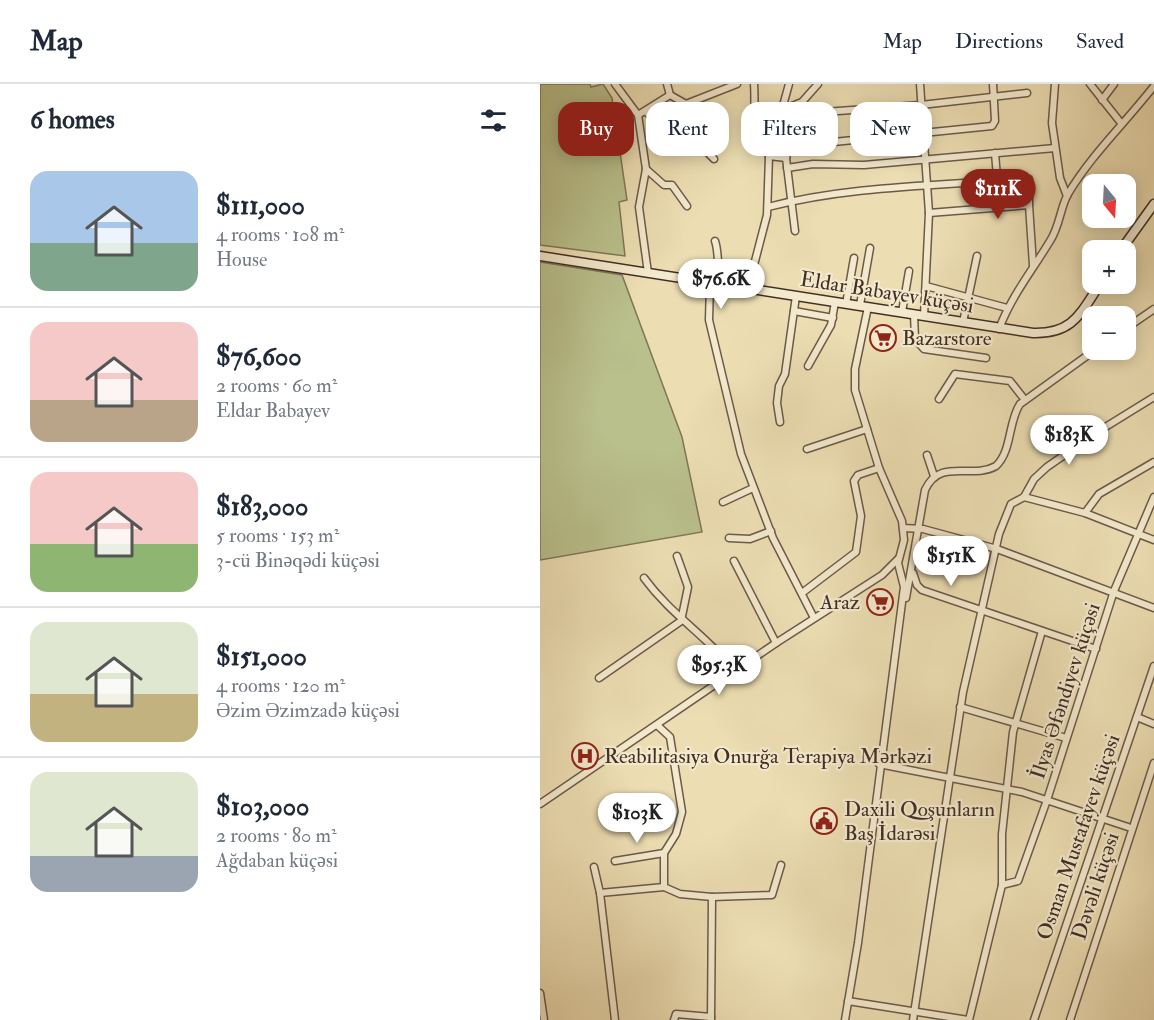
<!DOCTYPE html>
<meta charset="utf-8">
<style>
:root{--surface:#fff;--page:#f2f2f3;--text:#1f2937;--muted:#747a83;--line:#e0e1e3;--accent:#8f2418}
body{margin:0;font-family:"IM FELL Double Pica",serif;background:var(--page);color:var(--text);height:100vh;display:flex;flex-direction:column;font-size:22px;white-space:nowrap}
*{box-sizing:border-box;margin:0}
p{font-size:20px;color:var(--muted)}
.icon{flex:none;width:33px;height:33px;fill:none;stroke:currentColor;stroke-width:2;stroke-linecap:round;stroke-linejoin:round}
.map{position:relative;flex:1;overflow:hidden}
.drawer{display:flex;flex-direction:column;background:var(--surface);width:540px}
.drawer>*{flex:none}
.guide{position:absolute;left:18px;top:18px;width:506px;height:54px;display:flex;gap:12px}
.needle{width:39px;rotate:162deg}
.tools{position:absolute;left:542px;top:90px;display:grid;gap:12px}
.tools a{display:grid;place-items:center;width:54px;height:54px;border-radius:12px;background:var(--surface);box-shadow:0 3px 15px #0003;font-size:30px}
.price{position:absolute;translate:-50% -51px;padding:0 14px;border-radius:21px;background:#fff;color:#222;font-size:20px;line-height:39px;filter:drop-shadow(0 2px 3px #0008)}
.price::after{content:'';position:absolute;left:50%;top:36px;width:18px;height:14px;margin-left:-9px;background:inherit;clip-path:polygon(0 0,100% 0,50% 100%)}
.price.active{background:var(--accent);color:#fff}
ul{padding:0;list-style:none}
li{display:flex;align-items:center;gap:18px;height:150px;padding:0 30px}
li+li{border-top:2px solid var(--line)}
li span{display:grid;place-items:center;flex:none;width:168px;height:120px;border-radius:18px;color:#555}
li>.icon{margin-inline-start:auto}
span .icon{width:72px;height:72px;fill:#fffc;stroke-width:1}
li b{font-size:26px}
h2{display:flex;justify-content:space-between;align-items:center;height:72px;padding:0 30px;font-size:26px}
.chip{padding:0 21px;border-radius:18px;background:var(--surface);box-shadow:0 3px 15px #0003;font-size:21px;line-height:54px}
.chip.active{background:var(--accent);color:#fff}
header{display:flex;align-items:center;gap:36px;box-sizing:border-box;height:84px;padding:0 30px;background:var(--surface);border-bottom:2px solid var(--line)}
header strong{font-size:28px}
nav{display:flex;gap:33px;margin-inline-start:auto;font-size:21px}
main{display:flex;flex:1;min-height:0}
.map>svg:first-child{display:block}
.green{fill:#b9c08c;stroke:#7d7759;stroke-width:1.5}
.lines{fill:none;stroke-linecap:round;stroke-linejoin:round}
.street-casing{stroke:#6c5a49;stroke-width:9}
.secondary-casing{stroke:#412e26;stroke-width:11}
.street{stroke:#f3e9cd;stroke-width:6}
.secondary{stroke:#f3e9cd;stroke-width:8}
.labels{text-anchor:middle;stroke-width:4.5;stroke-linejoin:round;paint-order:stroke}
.street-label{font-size:21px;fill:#412e26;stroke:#f3e9cd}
.poi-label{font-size:21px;fill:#412e26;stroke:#f3e9cd;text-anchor:start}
</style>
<header>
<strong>Map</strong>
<nav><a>Map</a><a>Directions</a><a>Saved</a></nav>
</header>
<main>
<section class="drawer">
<h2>6 homes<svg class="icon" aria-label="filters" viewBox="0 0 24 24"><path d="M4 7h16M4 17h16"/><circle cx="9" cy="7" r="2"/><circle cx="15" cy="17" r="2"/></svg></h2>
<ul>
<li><span style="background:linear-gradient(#a9c7e8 60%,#7fa58c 0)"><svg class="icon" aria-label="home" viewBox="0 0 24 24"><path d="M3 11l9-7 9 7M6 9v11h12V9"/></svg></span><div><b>$111,000</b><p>4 rooms · 108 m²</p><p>House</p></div></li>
<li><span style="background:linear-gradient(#f6c9c9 65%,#b9a48a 0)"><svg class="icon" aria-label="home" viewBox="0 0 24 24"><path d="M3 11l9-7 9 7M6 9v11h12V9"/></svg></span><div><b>$76,600</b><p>2 rooms · 60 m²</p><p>Eldar Babayev</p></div></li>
<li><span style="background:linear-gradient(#f6c9c9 60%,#8fb573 0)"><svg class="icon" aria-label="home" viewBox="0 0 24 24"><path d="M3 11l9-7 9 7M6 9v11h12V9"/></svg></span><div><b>$183,000</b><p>5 rooms · 153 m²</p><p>3-cü Binəqədi küçəsi</p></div></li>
<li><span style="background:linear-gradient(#dfe7d0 60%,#c2b280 0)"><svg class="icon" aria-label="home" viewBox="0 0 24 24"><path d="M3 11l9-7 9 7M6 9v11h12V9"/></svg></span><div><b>$151,000</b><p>4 rooms · 120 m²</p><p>Əzim Əzimzadə küçəsi</p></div></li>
<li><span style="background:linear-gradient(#dfe7d0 70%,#9aa5b1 0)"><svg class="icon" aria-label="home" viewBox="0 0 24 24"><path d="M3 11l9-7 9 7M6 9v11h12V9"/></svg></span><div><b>$103,000</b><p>2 rooms · 80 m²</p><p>Ağdaban küçəsi</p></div></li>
</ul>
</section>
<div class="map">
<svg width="614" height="936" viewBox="0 0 614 936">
<rect width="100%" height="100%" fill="#ecddb2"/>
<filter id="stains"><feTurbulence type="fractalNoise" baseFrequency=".00333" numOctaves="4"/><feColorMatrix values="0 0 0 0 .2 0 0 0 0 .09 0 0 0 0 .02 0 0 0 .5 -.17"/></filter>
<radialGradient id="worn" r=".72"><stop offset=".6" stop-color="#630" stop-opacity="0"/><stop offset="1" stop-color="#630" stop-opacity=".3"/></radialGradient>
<g class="green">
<polygon points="0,0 50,0 51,3 63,0 72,14 87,116 79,118 85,172 0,161"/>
<polygon points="0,178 82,191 142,353 162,448 0,476"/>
</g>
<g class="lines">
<defs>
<g id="street">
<polyline points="75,0 98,31 130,11 146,20 197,0"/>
<polyline points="127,0 130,11"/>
<path d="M214,0C216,24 209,42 232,57"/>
<polyline points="380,0 389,129 384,232"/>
<polyline points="515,0 512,39 520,94 527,112"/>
<polyline points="550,0 581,39"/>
<polyline points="562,16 574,0"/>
<polyline points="254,23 257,30 381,21 487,9"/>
<polyline points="240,27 262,18 278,0"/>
<polyline points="106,28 148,61 158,59 174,75"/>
<polyline points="98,31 106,85 99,123 108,189"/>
<polyline points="229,72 246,74 255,147"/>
<polyline points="246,74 248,67 254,62 452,42 455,37 453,0"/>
<polyline points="247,84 273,80 324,81 515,64"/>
<polyline points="106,85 124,101 132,101 147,122"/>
<polyline points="489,95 489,121"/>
<path d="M228,123C301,104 380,102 455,97L457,93L455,69"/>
<polyline points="389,129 489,121 493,181"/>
<path d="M175,157C178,165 179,190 178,200"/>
<polyline points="170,199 169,236 201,370 233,454 274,534"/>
<polyline points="386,202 467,224"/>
<polyline points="208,204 227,131 229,72 249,0"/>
<polyline points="306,220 314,174"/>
<polyline points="320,221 330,164"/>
<polyline points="544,224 554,232"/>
<polyline points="254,227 293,234"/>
<polyline points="362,228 369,187"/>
<polyline points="374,230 375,255 384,265 446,274"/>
<polyline points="423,238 437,172"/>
<path d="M459,245C472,211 492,187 510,157C520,142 520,124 528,110C551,71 586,38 614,2"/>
<polyline points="585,245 614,225"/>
<polyline points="268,282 291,241 295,218"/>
<polyline points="399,315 415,290 470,297 485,316"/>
<polyline points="240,338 237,319 239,302 245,290 256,212"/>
<polyline points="267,365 327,345"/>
<polyline points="387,371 394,392"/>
<polyline points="484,413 545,429 614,456"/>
<polyline points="183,418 213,404"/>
<polyline points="545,429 559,410 614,378"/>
<polyline points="363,444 383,445 457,465 614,524"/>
<polyline points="189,454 210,455 231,447"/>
<polyline points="194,477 236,559"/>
<polyline points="373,489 377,501 382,506 556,565"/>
<path d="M104,494C132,532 166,551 195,587"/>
<polyline points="262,509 316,468 321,432 314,397 318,391 339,384"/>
<path d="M366,514L385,406C400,373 431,396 456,382C472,367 468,338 480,320L555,266"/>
<polyline points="59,594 141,537 148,503 137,472"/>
<polyline points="420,623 526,654"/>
<polyline points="597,633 614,640"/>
<polyline points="117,641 130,653 142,728 136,750 124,769 124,803 140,810 172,813 171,936"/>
<polyline points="339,680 482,708 591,744"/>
<polyline points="0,720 236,559 342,491 358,475"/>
<polyline points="75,777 124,769"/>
<polyline points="54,783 60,809 75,936"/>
<polyline points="462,801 478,797 507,716 574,507 614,413"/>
<polyline points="60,809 124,803"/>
<polyline points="172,813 232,811 241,781"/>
<polyline points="0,909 4,936"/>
<polyline points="308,917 428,936"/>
<polyline points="134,936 136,930 171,933"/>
<polyline points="305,936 318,859 364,503 358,479 364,456 362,437 339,384 315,306 315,285 328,223"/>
<polyline points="373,936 423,608 459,450 471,420 484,413 494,395 507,383 559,347 614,313"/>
<polyline points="429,936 462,801 462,750 473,648 502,547"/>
<polyline points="494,936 614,582"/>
<polyline points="530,936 614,679"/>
</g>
<g id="secondary">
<polyline points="581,166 614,120"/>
<path d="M0,172L493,249C533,250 540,230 560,200"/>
</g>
</defs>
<use href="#street" class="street-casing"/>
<use href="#secondary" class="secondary-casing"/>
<use href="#street" class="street"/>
<use href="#secondary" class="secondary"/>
</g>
<defs>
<symbol id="supermarket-ring" viewBox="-11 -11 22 22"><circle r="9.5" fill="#f3e9cd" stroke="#8f2418" stroke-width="1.5"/><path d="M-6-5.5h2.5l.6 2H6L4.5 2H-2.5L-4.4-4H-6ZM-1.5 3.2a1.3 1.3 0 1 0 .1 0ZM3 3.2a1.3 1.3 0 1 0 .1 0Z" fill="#8f2418"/></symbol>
<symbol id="hospital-ring" viewBox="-11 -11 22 22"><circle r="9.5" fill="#f3e9cd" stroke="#8f2418" stroke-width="1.5"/><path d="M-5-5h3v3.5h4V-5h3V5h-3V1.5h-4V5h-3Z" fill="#8f2418"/></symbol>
<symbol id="civic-ring" viewBox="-11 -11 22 22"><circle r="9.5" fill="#f3e9cd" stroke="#8f2418" stroke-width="1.5"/><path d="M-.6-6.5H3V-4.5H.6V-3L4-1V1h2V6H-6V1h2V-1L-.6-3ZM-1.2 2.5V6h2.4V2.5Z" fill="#8f2418"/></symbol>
</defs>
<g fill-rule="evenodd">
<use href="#supermarket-ring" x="328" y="239" width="30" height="30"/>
<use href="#supermarket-ring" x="325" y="503" width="30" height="30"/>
<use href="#hospital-ring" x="30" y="657" width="30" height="30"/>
<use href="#civic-ring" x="269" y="722" width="30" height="30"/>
</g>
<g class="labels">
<g class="street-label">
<text transform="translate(347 208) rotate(9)" y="7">Eldar Babayev küçəsi</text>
<text transform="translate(525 607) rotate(-72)" y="7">İlyas Əfəndiyev küçəsi</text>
<text transform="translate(538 753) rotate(-71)" y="7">Osman Mustafayev küçəsi</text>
<text transform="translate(555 802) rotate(-72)" y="7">Dəvəli küçəsi</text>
</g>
<g class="poi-label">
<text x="362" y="261">Bazarstore</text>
<text x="320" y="525" text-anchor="end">Araz</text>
<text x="64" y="679">Reabilitasiya Onurğa Terapiya Mərkəzi</text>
<text x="304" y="732">Daxili Qoşunların<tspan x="304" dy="24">Baş İdarəsi</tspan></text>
</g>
</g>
<rect width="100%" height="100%" filter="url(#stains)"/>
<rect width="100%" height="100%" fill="url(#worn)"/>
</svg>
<div class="tools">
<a><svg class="needle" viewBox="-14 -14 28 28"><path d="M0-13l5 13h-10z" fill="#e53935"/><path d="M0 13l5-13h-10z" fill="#747a83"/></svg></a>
<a>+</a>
<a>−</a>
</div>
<b class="price active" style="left:458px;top:136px">$111K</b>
<b class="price" style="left:181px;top:226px">$76.6K</b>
<b class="price" style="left:529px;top:382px">$183K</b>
<b class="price" style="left:411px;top:503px">$151K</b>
<b class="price" style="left:179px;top:612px">$95.3K</b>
<b class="price" style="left:97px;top:760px">$103K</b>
<div class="guide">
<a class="chip active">Buy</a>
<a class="chip">Rent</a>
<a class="chip">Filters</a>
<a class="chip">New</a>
</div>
</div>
</main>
